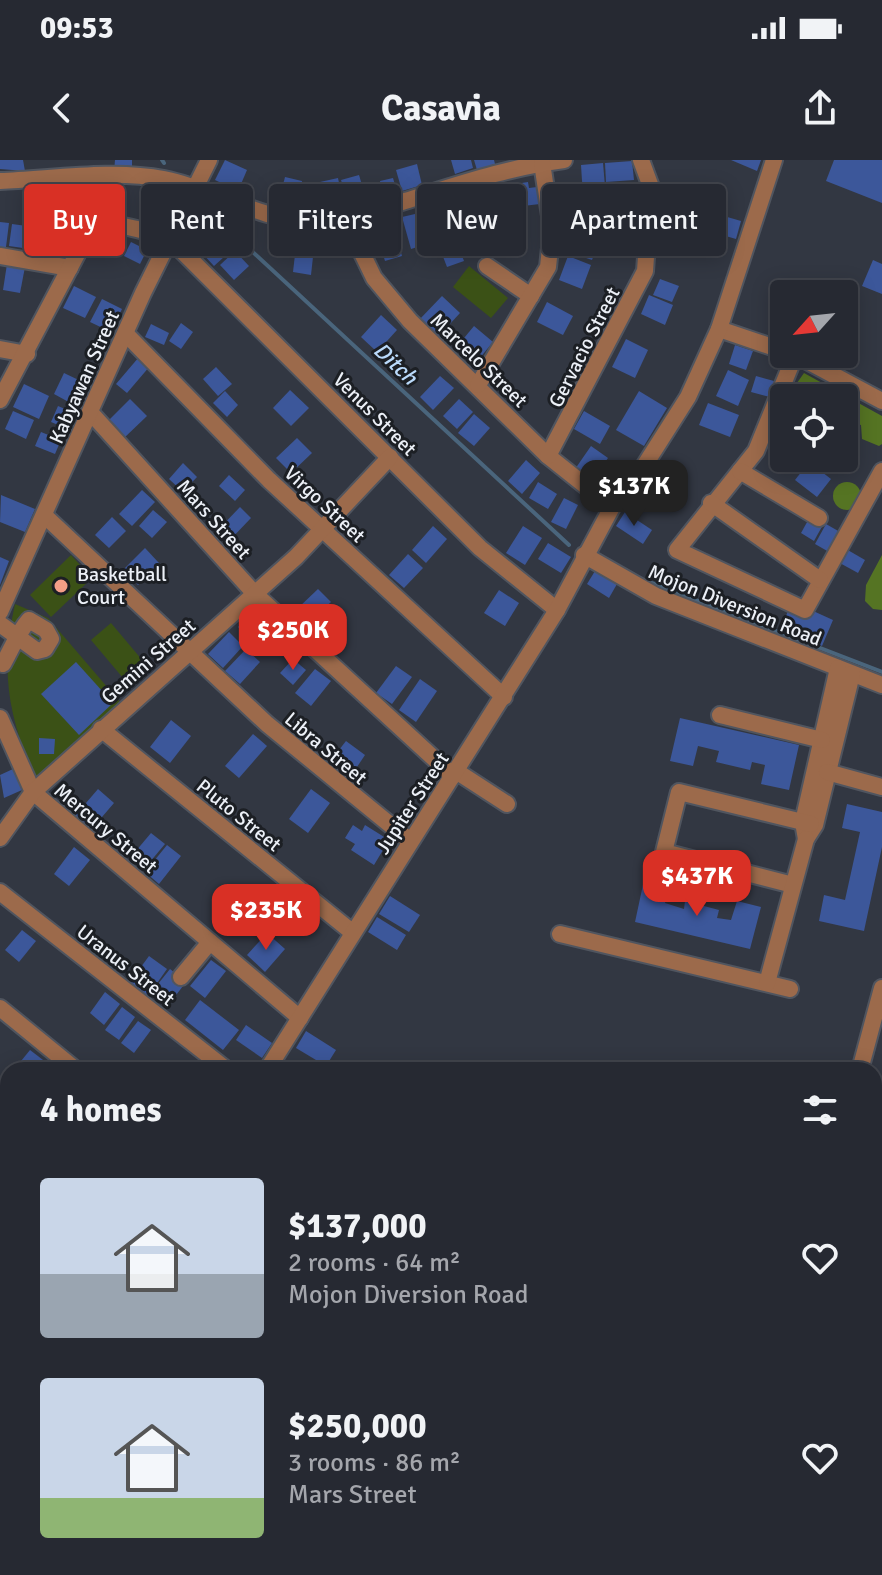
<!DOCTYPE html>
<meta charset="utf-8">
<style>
:root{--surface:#262932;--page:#2e313a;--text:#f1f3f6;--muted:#a4a6ac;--line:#42454d;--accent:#d93025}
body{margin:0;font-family:Signika,sans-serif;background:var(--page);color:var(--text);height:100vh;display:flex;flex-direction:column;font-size:30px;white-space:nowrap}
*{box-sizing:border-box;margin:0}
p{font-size:26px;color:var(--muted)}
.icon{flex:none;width:44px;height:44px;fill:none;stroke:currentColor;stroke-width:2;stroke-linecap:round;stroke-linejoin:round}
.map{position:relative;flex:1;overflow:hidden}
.side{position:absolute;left:0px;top:902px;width:882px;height:514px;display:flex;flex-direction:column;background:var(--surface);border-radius:24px 24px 0 0;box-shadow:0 4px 20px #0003,0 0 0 2px var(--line)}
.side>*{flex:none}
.top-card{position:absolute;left:24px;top:24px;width:834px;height:72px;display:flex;gap:16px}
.needle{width:52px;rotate:243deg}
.controls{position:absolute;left:770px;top:120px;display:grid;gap:16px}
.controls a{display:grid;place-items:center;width:88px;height:88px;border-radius:8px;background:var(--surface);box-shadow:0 4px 20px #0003,0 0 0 2px var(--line);font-size:40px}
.price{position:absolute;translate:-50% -68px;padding:0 18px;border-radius:16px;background:var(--accent);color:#fff;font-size:26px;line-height:52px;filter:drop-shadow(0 2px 4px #0008)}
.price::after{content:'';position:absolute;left:50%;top:48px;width:24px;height:18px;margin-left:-12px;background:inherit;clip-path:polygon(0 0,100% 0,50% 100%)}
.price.active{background:#222;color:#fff}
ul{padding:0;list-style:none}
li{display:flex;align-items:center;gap:24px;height:200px;padding:0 40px}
li span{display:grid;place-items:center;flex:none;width:224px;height:160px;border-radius:8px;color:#555}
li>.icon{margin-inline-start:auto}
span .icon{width:96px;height:96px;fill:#fffc;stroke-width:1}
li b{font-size:34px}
h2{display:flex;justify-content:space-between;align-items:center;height:96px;padding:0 40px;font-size:34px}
.pill{padding:0 28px;border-radius:8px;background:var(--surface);box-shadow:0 4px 20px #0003,0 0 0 2px var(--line);font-size:28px;line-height:72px}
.pill.active{background:var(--accent);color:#fff}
.status{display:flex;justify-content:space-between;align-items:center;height:56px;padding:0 40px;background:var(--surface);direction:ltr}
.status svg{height:22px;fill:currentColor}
header{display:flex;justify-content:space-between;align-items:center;height:104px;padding:0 40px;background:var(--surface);font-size:36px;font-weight:700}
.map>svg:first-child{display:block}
.green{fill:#3b5116}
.forest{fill:#557423}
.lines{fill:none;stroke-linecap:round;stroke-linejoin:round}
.stream{stroke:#4a657c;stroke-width:4}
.building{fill:#3c579a}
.minor-casing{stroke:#50555f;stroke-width:20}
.minor{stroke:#9c6a4b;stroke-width:16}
.poi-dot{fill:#f49e87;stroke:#1c1f24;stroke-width:3}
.labels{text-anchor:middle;stroke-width:6;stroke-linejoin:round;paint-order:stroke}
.street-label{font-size:20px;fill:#ecf0f7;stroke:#1c1f24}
.poi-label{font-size:20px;fill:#ecf0f7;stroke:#1c1f24;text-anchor:start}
.water-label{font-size:22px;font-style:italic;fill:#badafb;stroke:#1c1f24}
</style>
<div class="status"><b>09:53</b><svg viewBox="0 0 49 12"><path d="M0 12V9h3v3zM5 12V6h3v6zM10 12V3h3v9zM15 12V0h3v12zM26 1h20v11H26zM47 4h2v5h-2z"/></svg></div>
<header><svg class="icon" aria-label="back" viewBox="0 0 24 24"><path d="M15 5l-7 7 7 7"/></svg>Casavia<svg class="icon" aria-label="share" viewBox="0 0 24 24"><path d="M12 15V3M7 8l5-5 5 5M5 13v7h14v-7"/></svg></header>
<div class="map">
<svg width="882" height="1415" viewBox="0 0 882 1415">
<rect width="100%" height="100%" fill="#323742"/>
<g class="green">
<polygon points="469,106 508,138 491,158 453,127"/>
<polygon points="71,395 92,418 51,457 30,435"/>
<path d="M15,444L48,458L120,542L35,619C8,555 0,512 15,444Z"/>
<polygon points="111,463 143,501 123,518 91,480"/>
<polygon points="0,1206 8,1212 8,1316 0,1310"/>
</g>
<g class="forest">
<polygon points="804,213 882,256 882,284 879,286 862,279 861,265 852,263 848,253 844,254 844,238 793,236 792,230"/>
<polygon points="784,255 784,298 803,300 802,305 792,311 784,309 773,295 775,267"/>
<circle cx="847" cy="336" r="14"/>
<polygon points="882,395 882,450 873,449 865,441 866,425"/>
</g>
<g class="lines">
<g class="stream">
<polyline points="162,0 164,3"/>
<polyline points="201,44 569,385"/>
<polyline points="652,423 882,512"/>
</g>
</g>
<g class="building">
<polygon points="0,0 23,0 25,11 0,9"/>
<polygon points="115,0 132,0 132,12 114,12"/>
<polygon points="225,0 247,10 238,31 215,20"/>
<polygon points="451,0 471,0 473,8 455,14"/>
<polygon points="474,0 494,0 495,4 477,10"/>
<polygon points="731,0 761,0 757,11"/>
<polygon points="834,0 882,0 882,43 826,21"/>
<polygon points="632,1 634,20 606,22 605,3"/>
<polygon points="603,3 606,38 583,36 581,5"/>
<polygon points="417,4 422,25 402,31 396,10"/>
<polygon points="359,15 366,38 348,43 341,20"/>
<polygon points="285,17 302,21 300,49 278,44"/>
<polygon points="338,18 344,47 326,50 320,22"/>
<polygon points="393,18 397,32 383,36 380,21"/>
<polygon points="528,22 529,28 537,27 540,44 523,46 524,53 514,55 509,25"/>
<polygon points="637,23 640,59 604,61 607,25"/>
<rect x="304" y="25" width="15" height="24"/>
<polygon points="505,25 512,49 491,55 484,31"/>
<polygon points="46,34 63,34 62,66 45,65"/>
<polygon points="481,36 488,63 468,68 461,41"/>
<polygon points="64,37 84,38 83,62 78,68 63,67"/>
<polygon points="598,42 600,64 569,67 567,45"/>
<polygon points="710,52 741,61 736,79 705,70"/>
<polygon points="415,54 424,85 411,89 402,57"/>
<polygon points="392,61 402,96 385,101 374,66"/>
<polygon points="0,62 9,63 6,87 0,87"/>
<polygon points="12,64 34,67 30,89 9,86"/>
<polygon points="46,67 61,68 60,96 44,96"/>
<polygon points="63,71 75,72 75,90 69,100 62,99"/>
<polygon points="277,73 294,76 292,93 275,91"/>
<polygon points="454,74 464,101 447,107 437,81"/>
<polygon points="569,74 598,84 592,100 563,90"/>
<polygon points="223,75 234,88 214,106 202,93"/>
<polygon points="131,82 147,90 140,104 124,96"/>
<polygon points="296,86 314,88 311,115 293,112"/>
<polygon points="235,91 249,106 234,120 220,105"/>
<polygon points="568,96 591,105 582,129 559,120"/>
<polygon points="873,100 882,104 882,134 862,126"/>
<polygon points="7,104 25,107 20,133 3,130"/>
<polygon points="660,119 679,126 672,142 653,135"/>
<polygon points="74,126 96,137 85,158 63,148"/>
<polygon points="649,135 673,145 665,165 641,154"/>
<polygon points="442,136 460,153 437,178 419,160"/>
<polygon points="102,139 122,149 111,172 90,162"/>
<polygon points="547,142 573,156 563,175 537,162"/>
<polygon points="381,155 397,170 377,192 361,177"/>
<polygon points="181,163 193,172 181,189 169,181"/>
<polygon points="151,164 169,173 164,185 145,177"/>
<polygon points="474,166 493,182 474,205 455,189"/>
<polygon points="626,179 648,190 635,218 612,207"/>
<polygon points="735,185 753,191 746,210 729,204"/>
<polygon points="139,197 150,206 127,233 116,224"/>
<polygon points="216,207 232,224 218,236 203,219"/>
<polygon points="728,210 749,220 738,246 716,236"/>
<polygon points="64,213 87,224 76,246 54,234"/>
<polygon points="440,216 454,228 433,250 420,237"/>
<polygon points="756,216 774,221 770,237 751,232"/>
<polygon points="24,224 49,236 39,259 13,247"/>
<polygon points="290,230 309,248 291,266 273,248"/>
<polygon points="225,231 238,245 227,257 213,243"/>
<polygon points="639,231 667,248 644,286 616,270"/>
<polygon points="130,239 147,256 123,279 107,262"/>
<polygon points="459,239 473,252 457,269 443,256"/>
<polygon points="708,243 739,255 730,277 699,265"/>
<polygon points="58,246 77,254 70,270 51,262"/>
<polygon points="13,251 34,260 26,279 5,269"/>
<polygon points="584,251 610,266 600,284 574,269"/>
<polygon points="474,254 490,268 474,286 458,273"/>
<polygon points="41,272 61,280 55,294 35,286"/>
<polygon points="297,278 312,293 291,313 276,298"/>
<polygon points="591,286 608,298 590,324 573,312"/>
<polygon points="526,300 540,313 522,334 508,321"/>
<polygon points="809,302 831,319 817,337 795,320"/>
<polygon points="183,303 197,317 183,332 169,319"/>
<polygon points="229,315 245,330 235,341 219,326"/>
<polygon points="538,322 557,334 548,349 529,338"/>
<polygon points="142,330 155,342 132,366 119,354"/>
<polygon points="1,335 35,349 25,372 0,362"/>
<polygon points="564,338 578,345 566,369 551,362"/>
<polygon points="240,347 251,358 229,381 218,370"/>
<polygon points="153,350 167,362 152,378 139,366"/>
<polygon points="625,352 652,370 643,384 616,366"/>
<polygon points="811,355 824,363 814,381 801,373"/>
<polygon points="112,357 126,371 109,388 95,375"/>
<polygon points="826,364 840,372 829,392 815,384"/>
<polygon points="433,366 447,379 426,403 412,390"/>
<polygon points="523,366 542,378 525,405 506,393"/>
<polygon points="548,383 571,397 561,413 538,399"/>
<polygon points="145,388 159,403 138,425 123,410"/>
<polygon points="846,389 865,400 858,413 838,402"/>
<polygon points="408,394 423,408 404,428 389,415"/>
<polygon points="0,397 9,401 0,425"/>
<polygon points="595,411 617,424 609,438 587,424"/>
<polygon points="318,429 331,442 309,462 297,449"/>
<polygon points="499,430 519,443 505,466 484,453"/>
<polygon points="256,449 269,461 251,480 238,467"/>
<polygon points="811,450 833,460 822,486 788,471 791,464 784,461 788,451 807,459"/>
<polygon points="229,472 243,486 223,508 208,494"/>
<polygon points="246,489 260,502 240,524 225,511"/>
<polygon points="293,499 306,510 293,525 280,513"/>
<polygon points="76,502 113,543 79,575 41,534"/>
<polygon points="396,506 412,517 392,544 376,533"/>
<polygon points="315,509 331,521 311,546 295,533"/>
<polygon points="420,519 437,531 416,562 399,550"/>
<polygon points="680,558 799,585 789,630 761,624 765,605 752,602 750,610 716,602 719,591 698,586 693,606 670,601"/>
<polygon points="171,560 191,576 170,603 150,587"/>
<polygon points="253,574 267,586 239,618 225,606"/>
<polygon points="39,578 55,579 54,594 39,594"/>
<polygon points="346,581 365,595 355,610 335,595"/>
<polygon points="13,609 22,630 4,638 0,615"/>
<polygon points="98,629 114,643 90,671 74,657"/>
<polygon points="311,629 330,643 308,673 289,659"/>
<polygon points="847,644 882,652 882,687 864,771 819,761 824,735 845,740 860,672 842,668"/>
<polygon points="353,665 362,671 365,665 389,680 374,705 351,690 355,684 345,678"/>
<polygon points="151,673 165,684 144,709 130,698"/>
<polygon points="167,685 181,696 159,724 145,712"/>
<polygon points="74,687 90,700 69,726 54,714"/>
<polygon points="644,720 669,726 665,743 684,749 685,741 719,750 717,758 731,760 737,741 761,747 750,789 635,762"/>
<polygon points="390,736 420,755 409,772 379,754"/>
<polygon points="377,757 406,775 397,790 368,772"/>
<polygon points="22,770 36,781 19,802 5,790"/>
<polygon points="267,773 285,789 265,812 247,795"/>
<polygon points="149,796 167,809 148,836 130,822"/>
<polygon points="211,800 226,811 205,838 190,826"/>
<polygon points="170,809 186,822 167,847 150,834"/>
<polygon points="105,832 120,844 104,865 90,853"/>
<polygon points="200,840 239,870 223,890 185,860"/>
<polygon points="122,847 135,857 119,880 105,870"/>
<polygon points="138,861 151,870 134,893 121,883"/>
<polygon points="246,865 272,883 262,898 236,880"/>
<polygon points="306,871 336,890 326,906 296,888"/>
<polygon points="30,890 47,903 41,910 22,910 17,906"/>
<polygon points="0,1095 8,1101 0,1117"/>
<polygon points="8,1112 8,1141 7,1143 0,1138 0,1123"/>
</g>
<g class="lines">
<defs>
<g id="minor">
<path d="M0,21C52,19 113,9 164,19C214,29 259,60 310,61C343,62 374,50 405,41C457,25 509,7 564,0"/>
<polyline points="345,58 374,118 410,161 548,296 612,347"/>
<polyline points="0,96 70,108"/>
<polyline points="487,106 531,136"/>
<polyline points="719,169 784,191"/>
<polyline points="126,174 269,320 504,537"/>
<polyline points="0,189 27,194"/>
<polyline points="794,194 882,241"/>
<polyline points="795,195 756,291 677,390 805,450 882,311"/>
<polyline points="478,225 548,107 552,69 542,3"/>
<path d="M0,240L85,79C108,53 140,71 170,79L480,388L557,450"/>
<polyline points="91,253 255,434 453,616"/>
<polyline points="548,296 645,111 651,27 641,0"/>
<polyline points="740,311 819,358"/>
<polyline points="711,343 820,420"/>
<polyline points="45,356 267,564 410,681"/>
<polyline points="584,395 656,436 882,525"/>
<polyline points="0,452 143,133 209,0"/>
<path d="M0,464L37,491L45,489L51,479L46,470L29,460C18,472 11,490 3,504"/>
<polyline points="838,508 803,662 806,679 815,665 852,514"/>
<polyline points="720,555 822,580"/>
<polyline points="0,558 33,632 300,858"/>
<polyline points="101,569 352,772"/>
<polyline points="456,611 507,644"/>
<polyline points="827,612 882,627"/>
<polyline points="0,678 33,632 296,397 390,297"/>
<polyline points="793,725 664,692 679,632 811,664"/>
<polyline points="0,732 227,910"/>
<polyline points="560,774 790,829"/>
<polyline points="181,817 210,782"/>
<polyline points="767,823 806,679"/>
<polyline points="0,848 76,910"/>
<polyline points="267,910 557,450 612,347 641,311 688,237 719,169 774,0"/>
<polyline points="860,910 882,828"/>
<polyline points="0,967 8,973"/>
<polyline points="874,1061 882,1078"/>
<polyline points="0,1081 8,1088"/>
<polyline points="874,1127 882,1128"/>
<polyline points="874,1175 882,1171"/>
<polyline points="0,1194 8,1200"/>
<polyline points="874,1203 882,1184"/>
<polyline points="0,1320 8,1326"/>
<polyline points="0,1365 8,1352"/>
<polyline points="78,1415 83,1408"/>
<polyline points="784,1415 787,1408"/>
</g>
</defs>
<use href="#minor" class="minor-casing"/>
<use href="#minor" class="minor"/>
</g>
<circle class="poi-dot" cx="61" cy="426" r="8"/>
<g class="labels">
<g class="street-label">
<text transform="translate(584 187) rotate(-63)" y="7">Gervacio Street</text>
<text transform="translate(479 200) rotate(44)" y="7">Marcelo Street</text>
<text transform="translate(84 217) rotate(-66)" y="7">Kabyawan Street</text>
<text transform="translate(375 254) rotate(45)" y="7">Venus Street</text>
<text transform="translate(325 344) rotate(43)" y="7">Virgo Street</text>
<text transform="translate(214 359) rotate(48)" y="7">Mars Street</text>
<text transform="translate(735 445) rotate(22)" y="7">Mojon Diversion Road</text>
<text transform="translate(148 501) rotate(-41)" y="7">Gemini Street</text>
<text transform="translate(326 588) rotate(40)" y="7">Libra Street</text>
<text transform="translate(412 643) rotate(-57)" y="7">Jupiter Street</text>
<text transform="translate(239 655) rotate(39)" y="7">Pluto Street</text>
<text transform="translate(106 668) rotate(40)" y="7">Mercury Street</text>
<text transform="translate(126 805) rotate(38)" y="7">Uranus Street</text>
</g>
<g class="poi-label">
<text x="77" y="421">Basketball<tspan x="77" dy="23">Court</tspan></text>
</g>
<g class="water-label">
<text transform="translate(396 203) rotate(43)" y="8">Ditch</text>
</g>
</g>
</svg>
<div class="controls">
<a><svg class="needle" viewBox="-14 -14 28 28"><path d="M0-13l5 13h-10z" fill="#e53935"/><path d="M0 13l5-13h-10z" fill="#a4a6ac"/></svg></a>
<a><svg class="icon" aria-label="locate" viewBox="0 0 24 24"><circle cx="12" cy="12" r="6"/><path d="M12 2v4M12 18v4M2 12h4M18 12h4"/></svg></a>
</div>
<b class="price active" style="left:634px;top:368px">$137K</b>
<b class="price" style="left:293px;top:512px">$250K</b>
<b class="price" style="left:697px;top:758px">$437K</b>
<b class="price" style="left:266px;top:792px">$235K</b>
<div class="top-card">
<a class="pill active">Buy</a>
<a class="pill">Rent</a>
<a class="pill">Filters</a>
<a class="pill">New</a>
<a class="pill">Apartment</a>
</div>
<section class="side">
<h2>4 homes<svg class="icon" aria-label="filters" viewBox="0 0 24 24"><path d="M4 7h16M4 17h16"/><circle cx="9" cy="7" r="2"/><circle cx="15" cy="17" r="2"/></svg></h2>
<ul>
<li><span style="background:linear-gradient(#c9d6e8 60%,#9aa5b1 0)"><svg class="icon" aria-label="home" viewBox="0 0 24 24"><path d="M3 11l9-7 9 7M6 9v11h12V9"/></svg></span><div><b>$137,000</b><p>2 rooms · 64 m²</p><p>Mojon Diversion Road</p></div><svg class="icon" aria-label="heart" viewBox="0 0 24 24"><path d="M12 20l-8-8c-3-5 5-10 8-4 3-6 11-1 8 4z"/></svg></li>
<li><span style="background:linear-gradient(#c9d6e8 75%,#8fb573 0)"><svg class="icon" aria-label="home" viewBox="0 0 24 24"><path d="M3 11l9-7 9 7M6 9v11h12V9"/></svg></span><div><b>$250,000</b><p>3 rooms · 86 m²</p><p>Mars Street</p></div><svg class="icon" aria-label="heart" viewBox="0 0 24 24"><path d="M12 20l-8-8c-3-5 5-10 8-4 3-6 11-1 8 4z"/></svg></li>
</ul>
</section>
</div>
